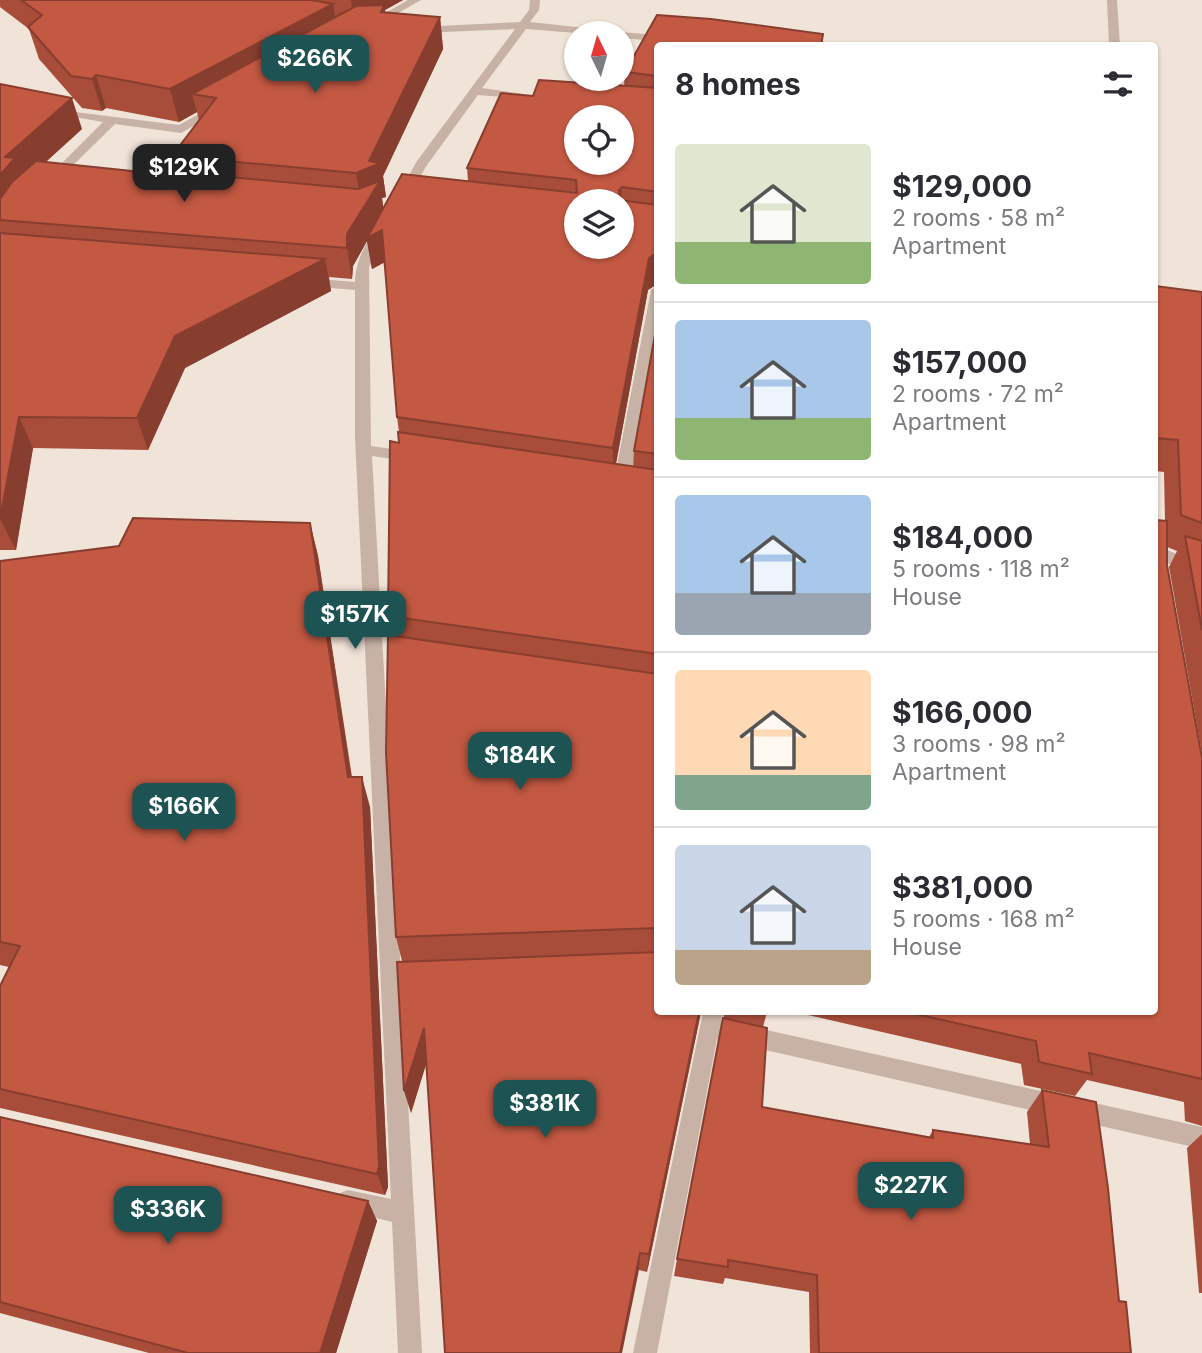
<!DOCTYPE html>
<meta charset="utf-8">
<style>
:root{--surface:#fff;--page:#f7f7f7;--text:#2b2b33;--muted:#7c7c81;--line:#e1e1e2;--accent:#1d5353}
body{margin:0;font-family:Inter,sans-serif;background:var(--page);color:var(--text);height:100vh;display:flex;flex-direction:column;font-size:26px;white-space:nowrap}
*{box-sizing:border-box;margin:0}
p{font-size:23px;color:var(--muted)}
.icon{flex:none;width:38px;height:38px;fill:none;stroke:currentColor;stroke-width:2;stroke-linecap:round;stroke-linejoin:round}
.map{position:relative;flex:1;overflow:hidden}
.drawer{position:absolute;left:654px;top:42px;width:504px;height:973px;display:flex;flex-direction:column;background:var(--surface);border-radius:7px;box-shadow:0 2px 5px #0004}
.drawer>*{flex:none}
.needle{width:46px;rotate:355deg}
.fabs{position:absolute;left:564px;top:21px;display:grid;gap:14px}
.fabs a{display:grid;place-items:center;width:70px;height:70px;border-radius:50%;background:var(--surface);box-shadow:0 2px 5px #0004;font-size:35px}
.price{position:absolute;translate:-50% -60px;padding:0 16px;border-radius:14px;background:var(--accent);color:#fff;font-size:23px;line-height:46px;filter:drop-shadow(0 2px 4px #0008)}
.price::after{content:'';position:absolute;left:50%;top:42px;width:21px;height:16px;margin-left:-10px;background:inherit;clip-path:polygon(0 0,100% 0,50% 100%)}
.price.active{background:#222;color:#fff}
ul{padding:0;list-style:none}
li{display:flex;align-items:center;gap:21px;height:175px;padding:0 21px}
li+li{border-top:2px solid var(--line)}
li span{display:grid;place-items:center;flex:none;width:196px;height:140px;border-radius:7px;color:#555}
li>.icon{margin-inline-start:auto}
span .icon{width:84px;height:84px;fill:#fffc;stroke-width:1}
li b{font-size:30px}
h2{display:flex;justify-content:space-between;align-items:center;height:84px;padding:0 21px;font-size:30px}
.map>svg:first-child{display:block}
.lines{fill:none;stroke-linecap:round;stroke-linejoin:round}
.minor{fill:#c8b2a5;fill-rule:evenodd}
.wall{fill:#a84d3a}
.shaded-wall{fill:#883e2f}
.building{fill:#c35943;stroke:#883e2f;stroke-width:2;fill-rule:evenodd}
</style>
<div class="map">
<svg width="1202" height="1353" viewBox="0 0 1202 1353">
<rect width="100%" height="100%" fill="#f0e3d8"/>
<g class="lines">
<g class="minor">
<polygon points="408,0 421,0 377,25 368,23"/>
<polygon points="530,0 540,0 539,10 530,22 604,30 609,33 576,33 526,29 482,88 524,94 530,97 528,99 478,95 427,165 407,199 399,199 397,196 417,161 515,29 419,33 414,30 419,27 520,22 529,10"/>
<polygon points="1107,0 1117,0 1120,46 1109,46"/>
<polygon points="621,32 667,36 672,39 667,42 621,38 621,33 617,33"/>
<polygon points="219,103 223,105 223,109 181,133 115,124 55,183 51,184 45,180 103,122 51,113 51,109 179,125"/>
<path d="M380,231L386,235L369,267L371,446L412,452L420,457L412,462L372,456L422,1353H398L392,1222L340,1209L337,1201L340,1193L348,1190L391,1199L355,437V290L307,286L300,282L307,278L355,282C355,267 364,238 380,231Z"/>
<polygon points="658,286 658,327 629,486 621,491 613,486 651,290"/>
<polygon points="1155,545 1189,559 1202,561 1202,573 1181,569 1155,558"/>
<polygon points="703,1012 723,1012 721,1020 1202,1127 1202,1149 717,1039 657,1353 633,1353"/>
</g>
</g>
<g class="wall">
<polygon points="0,0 403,0 385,10 385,12 440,17 443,49 383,176 386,197 382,198 383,208 468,181 467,168 533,96 624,86 625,72 658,46 658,284 657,284 648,290 616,464 633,467 634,451 658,318 658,1012 701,1012 647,1272 639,1270 426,1063 411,1113 402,961 396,937 392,636 388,616 399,432 397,417 385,262 372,269 367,241 353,266 352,279 329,277 331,291 185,368 148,450 33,448 16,550 0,550 0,84 82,129 46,162 161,174 177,172 172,156 199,121 197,112 179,122 106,108 102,111 82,108 39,59 29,29 0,7"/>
<polygon points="1155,286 1202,292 1202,754 1169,567 1177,551 1167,547 1167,565 1202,758 1202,1126 1185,1121 1184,1102 1087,1080 1075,1096 1024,1085 1021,1064 795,1012 1155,1012 1165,521 1164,472 1155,471"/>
<polygon points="310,523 318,556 352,777 370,807 388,1187 385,1195 0,1108 0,986 9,967 0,965 0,561"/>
<polygon points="723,1012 767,1012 763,1027 724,1018"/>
<polygon points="1042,1090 1119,1301 1131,1353 810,1353 809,1292 725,1278 723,1284 674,1276 677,1259 762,1107 929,1137 933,1130 1030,1144 1027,1112"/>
<polygon points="0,1117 368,1201 377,1221 336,1353 149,1353 0,1313"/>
<polygon points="1202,1134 1202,1293 1199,1293 1187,1148"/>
</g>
<g class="shaded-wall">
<polygon points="351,0 403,0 385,10 388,37 355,26"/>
<polygon points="333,4 338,35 216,98 192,94 197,112 179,122 170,89"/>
<polygon points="440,17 443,49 383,176 386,197 382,198 384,212 382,230 387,261 372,269 367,241 353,266 352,279 347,248 347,234 362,206 356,173"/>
<polygon points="96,75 106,108 102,111 92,79"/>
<polygon points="72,98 82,129 24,181 0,220 0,175 5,157"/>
<polygon points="622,187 621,218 619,201 619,190"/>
<polygon points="658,252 657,284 648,290 613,479 613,448 649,258"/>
<polygon points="325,259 331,291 185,368 148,450 137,418 175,336"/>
<polygon points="19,417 33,448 16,550 0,519"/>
<polygon points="310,523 318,556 356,808 348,777"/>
<polygon points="362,777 370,807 388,1187 385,1195 377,1174"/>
<polygon points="699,1012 701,1012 647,1272 649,1254"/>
<polygon points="424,1028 430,1052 411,1113 404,1091"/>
<polygon points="368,1201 377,1221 336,1353 320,1353"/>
<polygon points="640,1253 639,1270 622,1353 620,1353"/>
</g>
<g class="building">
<polygon points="21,0 311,0 333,4 170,89 96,75 92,79 71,76 28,27 42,15"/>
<polygon points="384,5 381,12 440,17 369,161 381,163 356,173 172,156 216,98 192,94 356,6"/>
<polygon points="657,15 711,19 823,34 821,46 658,46 658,76 625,72"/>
<path d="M539,80L658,88V192L622,187L619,190V200L658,205V252L649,258L613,448L397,417L382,230L367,238L402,174L577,193L576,180L467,168L501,93L533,96ZM576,117H621V163H576ZM576,201H621V247H576Z"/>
<polygon points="0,84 72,98 5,157 15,158 0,175"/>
<polygon points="36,161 161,174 164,171 358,189 380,181 347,234 347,248 0,220 0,199 13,181"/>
<polygon points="0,233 325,259 175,336 137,418 19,417 0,519"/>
<polygon points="1155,286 1202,292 1202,523 1181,515 1178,440 1155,438"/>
<polygon points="658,318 658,454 634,451"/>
<polygon points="398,432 658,470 658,654 388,616 390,441 399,443"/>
<polygon points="133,518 310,523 348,777 362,777 379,1166 377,1174 0,1089 0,986 20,946 0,942 0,561 119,546"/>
<polygon points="1155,520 1167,521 1167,565 1202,758 1202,1079 1089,1053 1092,1074 1039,1062 1036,1041 907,1012 1155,1012"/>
<polygon points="1185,536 1202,541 1202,630"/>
<polygon points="388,635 658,674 658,928 396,937 386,753"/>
<polygon points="658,952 658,1012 699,1012 649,1254 640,1253 620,1353 445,1353 424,1028 404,1091 397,962"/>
<polygon points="723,1018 767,1028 762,1107 933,1138 933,1130 1049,1147 1042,1090 1096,1102 1108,1188 1119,1301 1126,1302 1131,1353 819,1353 817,1275 728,1260 728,1267 677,1259"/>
<polygon points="0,1117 368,1201 320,1353 188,1353 0,1302"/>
</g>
</svg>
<div class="fabs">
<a><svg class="needle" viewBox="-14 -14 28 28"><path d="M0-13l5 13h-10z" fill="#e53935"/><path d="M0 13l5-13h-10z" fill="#7c7c81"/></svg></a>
<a><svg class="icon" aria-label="locate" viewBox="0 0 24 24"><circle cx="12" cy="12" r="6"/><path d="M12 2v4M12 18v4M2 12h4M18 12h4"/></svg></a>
<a><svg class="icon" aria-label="layers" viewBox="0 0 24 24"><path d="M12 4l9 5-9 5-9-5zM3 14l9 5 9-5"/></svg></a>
</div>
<b class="price" style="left:315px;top:95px">$266K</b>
<b class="price active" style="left:184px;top:204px">$129K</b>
<b class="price" style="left:355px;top:651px">$157K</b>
<b class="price" style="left:520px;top:792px">$184K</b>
<b class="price" style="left:184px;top:843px">$166K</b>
<b class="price" style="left:545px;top:1140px">$381K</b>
<b class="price" style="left:911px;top:1222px">$227K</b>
<b class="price" style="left:168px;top:1246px">$336K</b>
<section class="drawer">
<h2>8 homes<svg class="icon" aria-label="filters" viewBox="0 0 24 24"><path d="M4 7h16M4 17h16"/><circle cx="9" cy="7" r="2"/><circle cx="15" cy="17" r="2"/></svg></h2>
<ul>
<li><span style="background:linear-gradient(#dfe7d0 70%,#8fb573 0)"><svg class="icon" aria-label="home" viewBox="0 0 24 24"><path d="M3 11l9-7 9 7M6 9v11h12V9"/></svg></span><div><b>$129,000</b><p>2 rooms · 58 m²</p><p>Apartment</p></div></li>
<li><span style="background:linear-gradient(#a9c7e8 70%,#8fb573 0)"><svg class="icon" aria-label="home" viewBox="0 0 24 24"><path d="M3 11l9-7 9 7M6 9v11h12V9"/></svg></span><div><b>$157,000</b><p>2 rooms · 72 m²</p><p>Apartment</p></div></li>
<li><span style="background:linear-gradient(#a9c7e8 70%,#9aa5b1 0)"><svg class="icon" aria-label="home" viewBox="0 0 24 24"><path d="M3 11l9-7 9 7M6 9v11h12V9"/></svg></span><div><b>$184,000</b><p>5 rooms · 118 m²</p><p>House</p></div></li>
<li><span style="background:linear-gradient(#ffd9b3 75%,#7fa58c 0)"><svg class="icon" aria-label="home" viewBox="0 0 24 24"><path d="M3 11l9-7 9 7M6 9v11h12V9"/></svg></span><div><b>$166,000</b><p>3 rooms · 98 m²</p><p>Apartment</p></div></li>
<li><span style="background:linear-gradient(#c9d6e8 75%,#b9a48a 0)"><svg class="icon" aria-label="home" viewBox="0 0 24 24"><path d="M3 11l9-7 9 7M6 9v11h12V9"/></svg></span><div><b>$381,000</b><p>5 rooms · 168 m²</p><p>House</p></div></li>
</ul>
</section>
</div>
